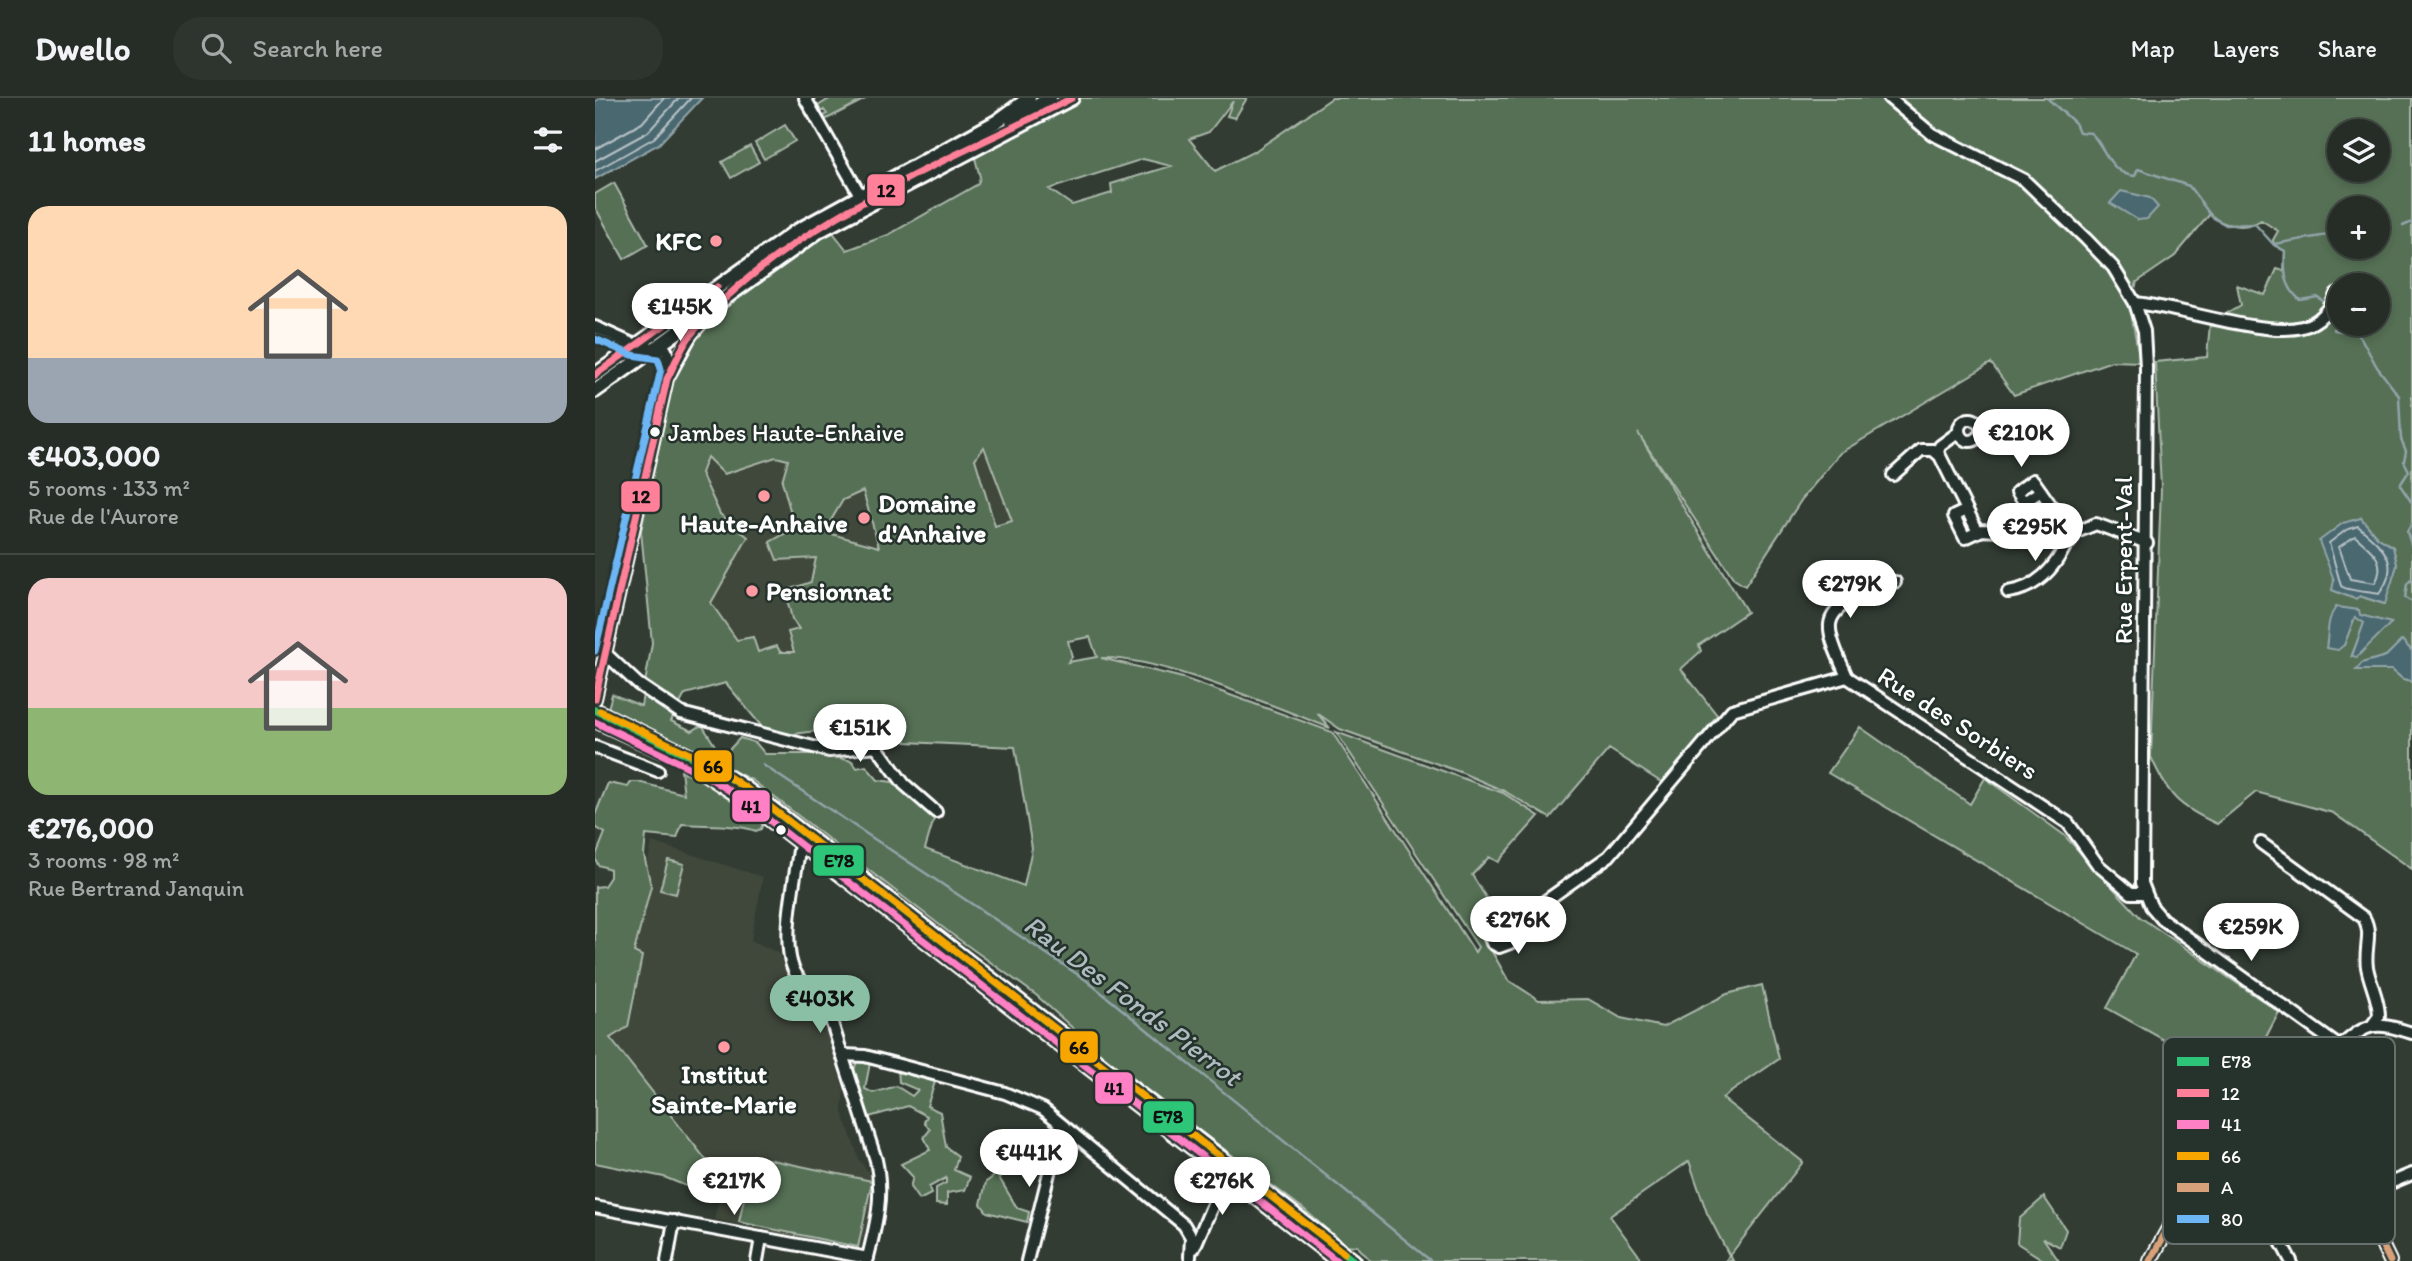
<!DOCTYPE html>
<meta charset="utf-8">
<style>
:root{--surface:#262d26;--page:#2e352e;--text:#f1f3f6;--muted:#a4a8a7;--line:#424943;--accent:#8abfa5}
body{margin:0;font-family:Itim,sans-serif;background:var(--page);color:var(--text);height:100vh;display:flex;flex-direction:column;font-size:26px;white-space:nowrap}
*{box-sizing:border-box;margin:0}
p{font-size:23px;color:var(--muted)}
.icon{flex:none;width:38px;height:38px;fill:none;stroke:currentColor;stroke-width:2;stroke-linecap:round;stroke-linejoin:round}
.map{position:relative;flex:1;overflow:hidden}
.side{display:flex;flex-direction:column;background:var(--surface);width:595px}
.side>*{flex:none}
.tools{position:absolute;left:1732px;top:21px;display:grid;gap:14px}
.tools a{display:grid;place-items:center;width:63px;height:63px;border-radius:50%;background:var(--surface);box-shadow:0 4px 10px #0003,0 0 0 2px var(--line);font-size:35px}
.price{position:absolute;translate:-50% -60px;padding:0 16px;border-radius:24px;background:#fff;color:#222;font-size:23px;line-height:46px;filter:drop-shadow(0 2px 4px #0008)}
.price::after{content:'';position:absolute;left:50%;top:42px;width:21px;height:16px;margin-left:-10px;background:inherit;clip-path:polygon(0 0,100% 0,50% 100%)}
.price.on{background:var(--accent);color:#111}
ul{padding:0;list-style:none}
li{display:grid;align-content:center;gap:14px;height:371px;padding:0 28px}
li+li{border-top:2px solid var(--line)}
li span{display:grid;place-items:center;height:217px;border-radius:21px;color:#555}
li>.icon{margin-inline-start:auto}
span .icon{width:126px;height:126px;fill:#fffc;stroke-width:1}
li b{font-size:30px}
h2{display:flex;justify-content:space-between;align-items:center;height:84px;padding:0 28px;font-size:30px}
header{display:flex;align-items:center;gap:42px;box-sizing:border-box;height:98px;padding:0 35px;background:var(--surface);border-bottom:2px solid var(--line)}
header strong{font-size:33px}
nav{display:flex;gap:38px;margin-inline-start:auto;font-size:24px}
.search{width:490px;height:63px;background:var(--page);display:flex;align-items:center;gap:18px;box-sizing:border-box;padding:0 24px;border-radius:28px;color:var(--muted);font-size:26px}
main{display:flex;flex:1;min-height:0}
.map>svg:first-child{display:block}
.built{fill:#41473b}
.green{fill:#546f55;stroke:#aab7aa;stroke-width:2;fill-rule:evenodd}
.water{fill:#4a6770;stroke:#92a4a9;stroke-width:2}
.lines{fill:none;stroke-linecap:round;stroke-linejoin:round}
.shore{stroke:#b7c2c6;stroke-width:2}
.stream{stroke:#92a4a9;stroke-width:2.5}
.minor-casing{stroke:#fff;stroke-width:16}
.major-casing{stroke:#fff;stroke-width:18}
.minor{stroke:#26332d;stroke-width:10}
.major{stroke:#26332d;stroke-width:12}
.bus-1-casing{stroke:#26332d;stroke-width:12}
.bus-2-casing{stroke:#26332d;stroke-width:12}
.bus-3-casing{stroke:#26332d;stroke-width:12}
.bus-4-casing{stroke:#26332d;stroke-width:12}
.bus-5-casing{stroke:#26332d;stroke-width:12}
.bus-6-casing{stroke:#26332d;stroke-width:12}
.bus-1{stroke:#2dc577;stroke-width:7}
.bus-2{stroke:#ff8098;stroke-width:7}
.bus-3{stroke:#ff80c5;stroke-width:7}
.bus-4{stroke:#f7a600;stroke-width:7}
.bus-5{stroke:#d9a179;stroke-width:7}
.bus-6{stroke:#6db6f5;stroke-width:7}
.poi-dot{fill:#ff9aa2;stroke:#26332d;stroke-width:2.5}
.bus-dot{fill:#fff;stroke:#26332d;stroke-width:2.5}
.labels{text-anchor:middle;stroke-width:5;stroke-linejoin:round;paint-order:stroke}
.bus-label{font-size:24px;fill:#fff;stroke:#26332d;text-anchor:start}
.poi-label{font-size:26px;font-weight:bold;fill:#fff;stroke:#26332d;text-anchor:start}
.street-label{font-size:26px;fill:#fff;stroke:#26332d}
.water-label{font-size:28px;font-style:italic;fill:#aebbbf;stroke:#26332d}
.key{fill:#26332d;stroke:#67706c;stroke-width:2}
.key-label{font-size:19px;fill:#fff}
.line-badge{stroke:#26332d;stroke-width:2.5}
.pale-badge-label{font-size:19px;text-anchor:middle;font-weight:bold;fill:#111}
</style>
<header>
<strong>Dwello</strong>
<div class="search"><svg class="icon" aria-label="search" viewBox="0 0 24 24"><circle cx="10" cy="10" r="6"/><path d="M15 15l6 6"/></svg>Search here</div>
<nav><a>Map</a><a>Layers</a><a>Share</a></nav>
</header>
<main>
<section class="side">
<h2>11 homes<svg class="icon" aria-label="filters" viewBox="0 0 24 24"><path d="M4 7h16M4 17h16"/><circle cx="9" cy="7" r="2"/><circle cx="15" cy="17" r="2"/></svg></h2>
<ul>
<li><span style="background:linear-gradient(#ffd9b3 70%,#9aa5b1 0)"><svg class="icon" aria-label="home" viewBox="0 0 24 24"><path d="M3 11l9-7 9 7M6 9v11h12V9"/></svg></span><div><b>€403,000</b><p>5 rooms · 133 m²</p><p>Rue de l'Aurore</p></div></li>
<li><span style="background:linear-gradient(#f6c9c9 60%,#8fb573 0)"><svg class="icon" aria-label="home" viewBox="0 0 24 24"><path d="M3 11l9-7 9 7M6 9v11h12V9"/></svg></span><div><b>€276,000</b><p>3 rooms · 98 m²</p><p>Rue Bertrand Janquin</p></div></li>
</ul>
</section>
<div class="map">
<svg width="1817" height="1163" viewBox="0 0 1817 1163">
<rect width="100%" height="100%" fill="#323c33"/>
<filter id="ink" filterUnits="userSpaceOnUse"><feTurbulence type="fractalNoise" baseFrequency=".0143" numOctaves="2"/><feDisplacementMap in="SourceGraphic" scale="14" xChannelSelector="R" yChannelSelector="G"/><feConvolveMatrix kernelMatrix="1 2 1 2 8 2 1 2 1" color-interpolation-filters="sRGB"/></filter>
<g filter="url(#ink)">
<g class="built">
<polygon points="375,312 428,404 468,556 130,585 106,452 97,332"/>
<polygon points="57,744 168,779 156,842 184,855 196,886 219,901 233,937 249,994 247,1013 265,1063 279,1081 276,1113 265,1152 119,1121 129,1083 14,940"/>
</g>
<g class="green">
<polygon points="236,0 272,0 230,22 228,19 232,16 229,12 225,14 223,8"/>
<path d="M483,0H652L640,20L632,18L638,3L614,34L594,41L620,73L660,53L737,0H1288L1336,39L1340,31L1306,0H1817V553L1807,543L1791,558L1767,565L1763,572H1797L1808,581L1817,583V771L1738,715L1661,694L1622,726C1583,708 1574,699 1556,659L1566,391L1560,264L1612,259L1615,225L1646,207L1642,187L1670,197L1682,171L1689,173L1690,153L1679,147L1678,142L1683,133L1666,122C1651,132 1628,129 1615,116L1580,158L1542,184L1535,208L1545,264L1517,263L1419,297L1396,265L1245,355L1207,401L1150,488L1139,481L1043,335L1152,514L1104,547L1106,553L1086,571L1122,617L1069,686L1014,651L955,720L909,693L865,674L745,631L722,615L735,630C677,608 564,558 506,560L588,580L737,634L880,854L883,849L741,634L908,695L944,718L903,764L894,759L877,777L903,819L891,829L890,841L913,882L944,902L993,901L1026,920L1068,929L1132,896L1167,887L1184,961L1127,1000L1208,1064L1135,1157L1138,1163H1131L1134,1157L1112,1115L1094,1063L1015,1118L1048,1163H776L762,1148L749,1147L710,1112L524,972L441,897L355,835L157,682L13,611L17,596L46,608L57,545L46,433L79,277L105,232L136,199L236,132L252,152L293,137L383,86L385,79L380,60L385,51ZM1745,33H1783V72H1745ZM548,61L576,68L516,86L517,95L477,107L454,91ZM1745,110H1783V149H1745ZM1745,187H1783V226H1745ZM389,349L417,423L400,428L380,361ZM112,359L129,376L181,359L193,362L187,383L200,430L175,444L182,462L221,460L216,484L190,493L197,521L204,531L193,534L199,554H185L182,548L163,554L158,539L142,542L116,505L153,439L125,416L106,375ZM268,393L284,449L229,434L248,402ZM1766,420L1782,439L1798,449L1802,467L1789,506L1764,498L1760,501L1737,492ZM1748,510L1764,513V517L1796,525L1757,557L1769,525L1765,519H1760L1749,547L1732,544ZM495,539L502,559L473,564L477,559L473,543ZM131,585L176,640C220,630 264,632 308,624L311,644L420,649L437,750L429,788L330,751L341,714L304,679L297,684L283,682L271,668L262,670L257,663L225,656H170L161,645L145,640L133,653L124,654L107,627L97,633L76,623L90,596Z"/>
<polygon points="190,27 200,43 169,61 160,45"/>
<polygon points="155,48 164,64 136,80 127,64"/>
<polygon points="19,85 53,147 29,161 0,109 0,96"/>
<polygon points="1265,629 1375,706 1390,680 1469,737 1545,819 1684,914 1670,941 1685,952 1671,981 1598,958 1512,910 1541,856 1233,675"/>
<path d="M86,673L106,682L168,725L166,731L161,733C143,726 109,728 87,726L82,740L51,737L49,757L56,788L39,854L47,858L33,929L15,940L126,1081L118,1099L69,1079L0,1065V789L9,788L15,779V771L3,767L0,760L10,735L0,729V717L13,685L33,689L36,684H43L89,696Z"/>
<polygon points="73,762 89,766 81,796 65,792"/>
<polygon points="262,963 275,965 270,991 278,995 301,988 317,998 323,992 304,984 303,971 340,984 332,1008 345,1014 351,1049 363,1058 359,1072 375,1079 370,1092 352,1095 352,1107 341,1106 341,1090 351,1085 351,1080 334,1089 336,1096 324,1102 315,1089 318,1079 306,1066 335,1052 329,1039 335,1032 329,1024 332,1018 313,1008 274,1019 258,975"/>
<polygon points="158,1058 277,1083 263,1149 144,1124"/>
<polygon points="402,1076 422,1110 434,1114 432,1124 392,1114 386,1106 391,1084"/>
<polygon points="1449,1099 1471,1132 1465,1149 1448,1140 1464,1163 1450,1163 1422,1145 1424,1121"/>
</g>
<g class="water">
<polygon points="6,0 107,0 64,46 0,81 0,3"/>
<polygon points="1526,93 1555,100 1563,109 1552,121 1543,122 1515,105"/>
<polygon points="1766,420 1782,439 1798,449 1802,467 1790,506 1765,498 1760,501 1737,492 1739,482 1724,443 1748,425"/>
<path d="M1741,509L1764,512L1765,517L1796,525L1762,559L1757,558L1769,525L1760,519L1749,547L1743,552L1731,550C1734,535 1731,522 1741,509Z"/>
<polygon points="1807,542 1817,553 1817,583 1808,581 1797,572 1761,572 1767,565 1791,558"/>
</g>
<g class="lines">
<g class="shore">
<polyline points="0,51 47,25 69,0"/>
<polyline points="0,63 53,34 84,0"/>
<polyline points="0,73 59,40 96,0"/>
<path d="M1763,428C1787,449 1808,464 1784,496C1774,494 1752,493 1746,488L1734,445L1751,432Z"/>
<path d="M1760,438C1776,452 1793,463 1780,485L1755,481L1744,449Z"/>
</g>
<g class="stream">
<path d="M1452,0L1480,25L1484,34L1496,35C1511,50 1515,77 1540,78L1543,71L1594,88L1617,119L1631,127L1660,126L1679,147L1690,153C1689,173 1689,188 1705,202L1723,199L1730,205L1733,203"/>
<polyline points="1808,128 1817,124"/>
<polyline points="1783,130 1796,126"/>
<polyline points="1679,146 1745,135"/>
<polyline points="1745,216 1738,221 1739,232 1760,235 1766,240 1782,269 1804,298 1806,341 1811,353 1809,363 1814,373 1805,387 1817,405"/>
<polyline points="1817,425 1812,434 1817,449"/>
<polyline points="1817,481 1812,486 1810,500 1817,504"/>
<polyline points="168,667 491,882 836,1163"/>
</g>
<defs>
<g id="minor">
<polyline points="210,0 269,104"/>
<polyline points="1294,0 1337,36 1429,82 1491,141 1518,169 1540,205 1549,233 1551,269 1547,785 1556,808 1567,821 1745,949"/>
<path d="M1540,205C1584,209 1669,239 1707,229C1724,225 1736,211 1741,196"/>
<polyline points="0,229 40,247 71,252 77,271"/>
<circle cx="1375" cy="332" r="11"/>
<polyline points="1343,354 1345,348 1364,334"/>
<polyline points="1298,377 1326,352 1338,352 1345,358 1382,432 1462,435"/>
<polyline points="1446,393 1429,404 1422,394 1438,382 1469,426"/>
<polyline points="1370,413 1359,418 1370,440 1385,433"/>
<polyline points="1481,434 1479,429 1469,426 1462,435 1467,443 1475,444 1481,434 1501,426 1552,445"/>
<path d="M1413,494C1442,490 1459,471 1472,445"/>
<polyline points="10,555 43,586 86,615 234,653 281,648 309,686 341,714"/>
<path d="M1252,579C1246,564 1236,546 1235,531C1232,504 1281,492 1300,484"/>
<polyline points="0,601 72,281 96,237 117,213"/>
<polyline points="0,649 63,673"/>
<path d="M210,742L204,752C200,783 184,849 201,876C210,891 225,902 235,919L281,1062C289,1098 281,1127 272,1163"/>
<path d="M1666,745L1769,820C1778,836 1769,851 1772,869C1775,886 1784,901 1784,918L1778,926"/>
<polyline points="915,828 918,838 915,845 904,849 897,845 893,835 900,825 907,824 915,828 1014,758 1137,612 1252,579 1473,725 1503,767 1536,795 1550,795"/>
<polyline points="1745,949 1734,1015 1764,1098 1795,1163"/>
<path d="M1745,949C1773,923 1782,924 1817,935"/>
<polyline points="249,957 270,958 410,995 448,1011 589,1127 596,1139 595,1159"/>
<polyline points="1627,1033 1696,1163"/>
<polyline points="1764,1098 1817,1076"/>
<polyline points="0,1109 273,1160"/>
<polyline points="599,1150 634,1069"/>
<polyline points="72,1163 79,1123"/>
<polyline points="162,1163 166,1140"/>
<polyline points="432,1163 466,1027"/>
<polyline points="1555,1163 1649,994 1666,989 1734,1015"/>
</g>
<g id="major">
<polyline points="417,23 455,0"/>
<polyline points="0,277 200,134 401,24 434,0"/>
<polyline points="0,293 224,133 477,0"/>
<polyline points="0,612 115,668 149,689 759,1163"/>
<polyline points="0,622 67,653"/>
<polyline points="102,670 146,699 743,1163"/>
</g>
</defs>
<use href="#minor" class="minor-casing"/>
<use href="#major" class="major-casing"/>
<use href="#minor" class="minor"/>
<use href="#major" class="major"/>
<defs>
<polyline id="bus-1" points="0,612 115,668 149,689 759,1163"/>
<g id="bus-2">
<polyline points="0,277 122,189"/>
<path d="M0,601L72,281C80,266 86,248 98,234C191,124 351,65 477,0"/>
</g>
<polyline id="bus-3" points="0,624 110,677 143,698 742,1163"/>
<polyline id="bus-4" points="5,613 115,666 152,691 749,1155"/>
<g id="bus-5">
<polyline points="1734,1015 1764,1098 1795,1163"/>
<polyline points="1555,1163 1649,994 1666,989 1734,1015"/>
</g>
<polyline id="bus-6" points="0,241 37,257 63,261 66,271 0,553"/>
</defs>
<use href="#bus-1" class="bus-1-casing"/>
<use href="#bus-2" class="bus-2-casing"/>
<use href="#bus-3" class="bus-3-casing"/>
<use href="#bus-4" class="bus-4-casing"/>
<use href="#bus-5" class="bus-5-casing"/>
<use href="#bus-6" class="bus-6-casing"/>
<use href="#bus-1" class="bus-1"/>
<use href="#bus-2" class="bus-2"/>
<use href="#bus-3" class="bus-3"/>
<use href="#bus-4" class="bus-4"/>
<use href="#bus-5" class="bus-5"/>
<use href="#bus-6" class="bus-6"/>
</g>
</g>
<g class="poi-dot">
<circle cx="121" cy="143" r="7"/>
<circle cx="169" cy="398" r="7"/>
<circle cx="269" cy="420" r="7"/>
<circle cx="157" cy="493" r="7"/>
<circle cx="129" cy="949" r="7"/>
</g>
<g class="bus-dot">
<circle cx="60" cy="334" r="6"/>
<circle cx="186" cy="732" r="6"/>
</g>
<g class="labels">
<g class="bus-label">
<text x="73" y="343">Jambes Haute-Enhaive</text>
</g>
<g class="poi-label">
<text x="107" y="152" text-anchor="end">KFC</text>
<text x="283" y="414">Domaine<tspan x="283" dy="30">d'Anhaive</tspan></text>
<text x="169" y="434" text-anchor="middle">Haute-Anhaive</text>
<text x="171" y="502">Pensionnat</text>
<text x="129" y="985" text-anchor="middle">Institut<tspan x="129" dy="30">Sainte-Marie</tspan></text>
</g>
<g class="street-label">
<text transform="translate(1528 462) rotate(-90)" y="9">Rue Erpent-Val</text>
<text transform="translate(1363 625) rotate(33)" y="9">Rue des Sorbiers</text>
</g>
<g class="water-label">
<text transform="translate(538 902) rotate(37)" y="10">Rau Des Fonds Pierrot</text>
</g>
</g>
<rect x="1568" y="939" width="232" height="207" rx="10" class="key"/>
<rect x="1582" y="959" width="32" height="9" fill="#2dc577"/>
<rect x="1582" y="991" width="32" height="8" fill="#ff8098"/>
<rect x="1582" y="1022" width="32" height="9" fill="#ff80c5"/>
<rect x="1582" y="1054" width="32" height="8" fill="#f7a600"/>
<rect x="1582" y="1085" width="32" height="9" fill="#d9a179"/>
<rect x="1582" y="1117" width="32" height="8" fill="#6db6f5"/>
<g class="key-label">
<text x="1626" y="970">E78</text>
<text x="1626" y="1002">12</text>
<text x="1626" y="1033">41</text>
<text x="1626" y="1065">66</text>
<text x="1626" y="1096">A</text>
<text x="1626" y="1128">80</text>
</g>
<g class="line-badge">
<rect x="271" y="75" width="40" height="34" rx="7" fill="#ff8098"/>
<rect x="25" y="382" width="41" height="33" rx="7" fill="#ff8098"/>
<rect x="98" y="651" width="40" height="34" rx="7" fill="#f7a600"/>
<rect x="136" y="691" width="40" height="34" rx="7" fill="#ff80c5"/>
<rect x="217" y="746" width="53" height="33" rx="7" fill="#2dc577"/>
<rect x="464" y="932" width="40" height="34" rx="7" fill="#f7a600"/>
<rect x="499" y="973" width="40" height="34" rx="7" fill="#ff80c5"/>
<rect x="547" y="1002" width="53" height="34" rx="7" fill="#2dc577"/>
</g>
<g class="pale-badge-label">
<text x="291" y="99">12</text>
<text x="46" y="405">12</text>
<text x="118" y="675">66</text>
<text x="156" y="715">41</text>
<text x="244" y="769">E78</text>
<text x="484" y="956">66</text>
<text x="519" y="997">41</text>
<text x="573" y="1025">E78</text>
</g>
</svg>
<div class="tools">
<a><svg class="icon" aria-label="layers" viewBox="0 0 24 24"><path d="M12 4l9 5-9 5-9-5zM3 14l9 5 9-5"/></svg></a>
<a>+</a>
<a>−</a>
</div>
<b class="price" style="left:85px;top:245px">€145K</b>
<b class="price" style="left:1426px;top:371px">€210K</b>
<b class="price" style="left:1440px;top:465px">€295K</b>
<b class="price" style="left:1255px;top:522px">€279K</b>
<b class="price" style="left:265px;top:666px">€151K</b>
<b class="price" style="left:923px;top:858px">€276K</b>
<b class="price" style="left:1656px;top:865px">€259K</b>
<b class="price on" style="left:225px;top:937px">€403K</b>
<b class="price" style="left:434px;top:1091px">€441K</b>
<b class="price" style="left:139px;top:1119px">€217K</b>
<b class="price" style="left:627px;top:1119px">€276K</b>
</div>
</main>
